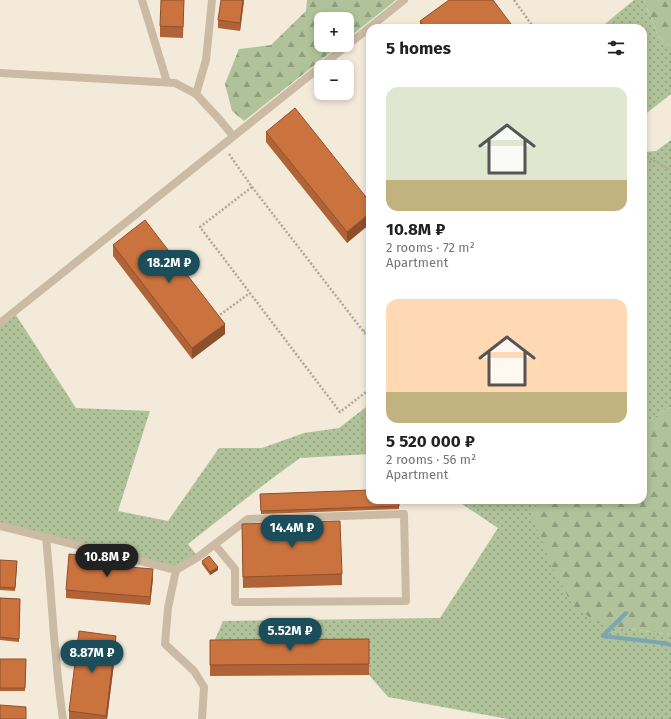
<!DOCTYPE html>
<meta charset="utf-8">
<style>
:root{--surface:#fff;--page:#f2f2f2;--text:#222;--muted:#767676;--accent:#1b4e5a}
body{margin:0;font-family:"Fira Sans",sans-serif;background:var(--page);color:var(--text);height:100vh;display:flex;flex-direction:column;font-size:15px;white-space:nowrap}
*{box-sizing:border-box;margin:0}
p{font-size:13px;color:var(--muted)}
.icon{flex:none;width:22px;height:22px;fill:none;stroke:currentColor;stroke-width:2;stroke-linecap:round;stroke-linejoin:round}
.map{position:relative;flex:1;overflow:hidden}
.panel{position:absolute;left:366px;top:24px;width:281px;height:480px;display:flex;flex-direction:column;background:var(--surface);border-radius:12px;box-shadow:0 2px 6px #0003}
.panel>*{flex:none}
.tools{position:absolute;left:314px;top:12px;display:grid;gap:8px}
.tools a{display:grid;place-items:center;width:40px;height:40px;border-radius:8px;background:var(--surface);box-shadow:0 2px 6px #0003;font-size:20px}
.price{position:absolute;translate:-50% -34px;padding:0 9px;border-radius:14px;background:var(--accent);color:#fff;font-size:13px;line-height:26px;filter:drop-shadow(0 1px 2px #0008)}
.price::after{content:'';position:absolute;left:50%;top:24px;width:12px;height:9px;margin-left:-6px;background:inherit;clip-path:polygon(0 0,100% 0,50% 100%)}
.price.selected{background:#222;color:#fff}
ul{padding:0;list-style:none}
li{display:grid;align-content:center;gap:8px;height:212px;padding:0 20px}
li span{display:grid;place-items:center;height:124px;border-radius:12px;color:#555}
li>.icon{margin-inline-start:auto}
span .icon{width:72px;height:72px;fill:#fffc;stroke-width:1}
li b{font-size:17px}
h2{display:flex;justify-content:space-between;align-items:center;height:48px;padding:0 20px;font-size:17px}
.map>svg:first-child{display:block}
.grass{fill:url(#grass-dots)}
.forest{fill:url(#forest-firs)}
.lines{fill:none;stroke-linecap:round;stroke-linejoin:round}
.stream{stroke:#78a7b1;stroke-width:4}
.path{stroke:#b7a68f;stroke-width:2.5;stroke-dasharray:2 2;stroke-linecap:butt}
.lane{stroke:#cbbba5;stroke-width:8}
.wall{fill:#af6336}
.shaded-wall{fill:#8e502c}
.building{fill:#cb733f;stroke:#8e502c}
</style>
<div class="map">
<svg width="671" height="719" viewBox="0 0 671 719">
<defs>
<pattern id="grass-dots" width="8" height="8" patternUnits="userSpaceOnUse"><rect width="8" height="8" fill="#afc299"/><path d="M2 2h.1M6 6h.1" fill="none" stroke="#8f9e7d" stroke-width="1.8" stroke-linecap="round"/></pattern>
<pattern id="forest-firs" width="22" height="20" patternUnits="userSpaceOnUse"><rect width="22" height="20" fill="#afc299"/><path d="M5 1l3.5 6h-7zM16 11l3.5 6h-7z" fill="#8f9e7d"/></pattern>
</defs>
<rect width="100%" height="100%" fill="#f3eada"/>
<g class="grass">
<polygon points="634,0 644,0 659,37 671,47 671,94 643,116 643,28 600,28"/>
<polygon points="671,140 671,407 643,424 643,152 656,151"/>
<polygon points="14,312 76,408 150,411 118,511 168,521 219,448 262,448 304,433 339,428 370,404 370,454 300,458 262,486 188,544 198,557 176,570 0,526 0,323"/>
<polygon points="456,500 537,500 532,515 630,629 671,635 671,719 508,719 388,697 369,675 369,650 210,651 223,621 440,618 498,528"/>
</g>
<g class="forest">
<polygon points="307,0 396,0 347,39 347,19 321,19 321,45 340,45 244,121 232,111 225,84 239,49 271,45 306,11"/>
<polygon points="644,0 671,0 671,47 659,37"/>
<polygon points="671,407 671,635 630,629 602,624 574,608 551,565 532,514 537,500 643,500 643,424"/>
</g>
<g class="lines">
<polyline class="stream" points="626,613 603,636 663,643 671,645"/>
<g class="path">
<polyline points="514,0 534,28"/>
<polyline points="229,154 252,187 370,340"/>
<polyline points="643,155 671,170"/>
<polyline points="252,187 200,227 340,412 370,389"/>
<polyline points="217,317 250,293"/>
<polyline points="363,331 370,327"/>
</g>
<g class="lane">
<polyline points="142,0 167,82"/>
<polyline points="0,73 175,83 196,94 220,120 233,136"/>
<polyline points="196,94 206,60 212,0"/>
<polyline points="0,323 404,0"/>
<polyline points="0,526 176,570 168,608 165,644 194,671 204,687 202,719"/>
<path d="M46,537C52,598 54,659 63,719"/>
<polyline points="176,570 198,557 248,519 404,514 406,601 235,602 235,569 215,545"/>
</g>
</g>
<g class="wall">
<polygon points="184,0 183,38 160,37 160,26"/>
<polygon points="244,0 240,31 218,28 218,20"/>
<polygon points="420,21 511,28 420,28"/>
<polygon points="266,132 370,202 347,243 266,142"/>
<polygon points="113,245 225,334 192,359 113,256"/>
<polygon points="260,494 399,500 399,509 261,514"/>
<polygon points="242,535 342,574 342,585 243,588"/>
<polygon points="0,560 17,564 15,591 0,590"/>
<polygon points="202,561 218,570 210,575 202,564"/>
<polygon points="94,564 153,578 150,605 66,598 66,590"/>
<polygon points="0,598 20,599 19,642 0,640"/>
<polygon points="369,639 369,675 210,676 210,640"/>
<polygon points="116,647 107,719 69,719 69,711"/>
<polygon points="0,659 26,659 25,691 0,691"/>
</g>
<g class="shaded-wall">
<polygon points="243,0 244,0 240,31 240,23"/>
<polygon points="511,24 511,28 505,28"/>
<polygon points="370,213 370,224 347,243 347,232"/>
<polygon points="225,324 225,334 192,359 192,348"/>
<polygon points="218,567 218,570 210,575 210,572"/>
<polygon points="153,569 153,578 150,605 150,597"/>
<polygon points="116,636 116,647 107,719 106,719"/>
</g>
<g class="building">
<polygon points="161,0 184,0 183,27 160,26"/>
<polygon points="221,0 243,0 240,23 218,20"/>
<polygon points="449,0 493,0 511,24 505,28 425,28 420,21"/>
<polygon points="295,108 370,202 370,213 347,232 266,132"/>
<polygon points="145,220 225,324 192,348 113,245"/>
<polygon points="370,490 370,500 399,500 399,506 261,511 260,494"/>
<polygon points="340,521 342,574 243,577 242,524"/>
<polygon points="69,554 94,556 93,564 153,569 150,597 66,590"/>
<polygon points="209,556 218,567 210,572 202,561"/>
<polygon points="0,560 17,561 15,588 0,587"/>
<polygon points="0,598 20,599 19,639 0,637"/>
<polygon points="79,631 116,636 106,716 69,711"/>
<polygon points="369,639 369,664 210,665 210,640"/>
<polygon points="0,659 26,659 25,688 0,688"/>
<polygon points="0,705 26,707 26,719 0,719"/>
</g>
</svg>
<div class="tools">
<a>+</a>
<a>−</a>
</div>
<b class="price" style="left:169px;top:284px">18.2M ₽</b>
<b class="price" style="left:292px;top:549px">14.4M ₽</b>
<b class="price selected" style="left:107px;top:578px">10.8M ₽</b>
<b class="price" style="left:290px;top:652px">5.52M ₽</b>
<b class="price" style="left:92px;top:674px">8.87M ₽</b>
<section class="panel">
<h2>5 homes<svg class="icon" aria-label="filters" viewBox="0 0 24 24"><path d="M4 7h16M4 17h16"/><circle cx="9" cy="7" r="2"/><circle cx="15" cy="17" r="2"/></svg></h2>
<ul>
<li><span style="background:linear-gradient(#dfe7d0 75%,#c2b280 0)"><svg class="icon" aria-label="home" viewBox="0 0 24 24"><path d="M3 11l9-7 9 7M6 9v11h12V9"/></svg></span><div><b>10.8M ₽</b><p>2 rooms · 72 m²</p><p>Apartment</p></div></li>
<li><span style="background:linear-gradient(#ffd9b3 75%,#c2b280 0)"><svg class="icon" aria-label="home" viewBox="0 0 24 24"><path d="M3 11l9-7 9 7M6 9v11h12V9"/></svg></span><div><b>5 520 000 ₽</b><p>2 rooms · 56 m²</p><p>Apartment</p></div></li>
</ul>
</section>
</div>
